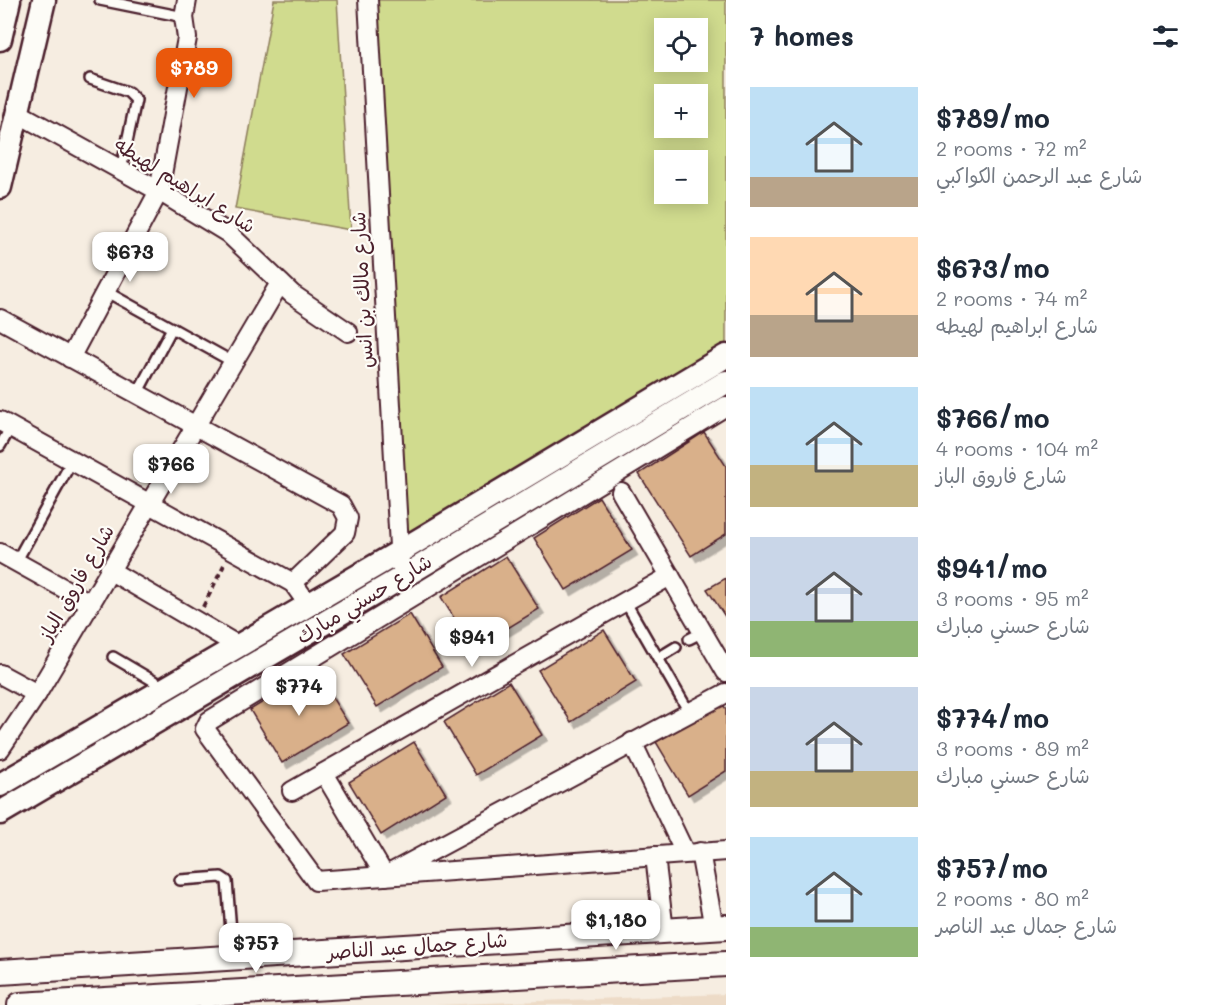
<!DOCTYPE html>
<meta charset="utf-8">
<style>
:root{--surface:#fff;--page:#f2f2f3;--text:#1f2937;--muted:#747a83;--accent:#ea580c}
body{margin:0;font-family:Mali,"Playpen Sans Arabic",sans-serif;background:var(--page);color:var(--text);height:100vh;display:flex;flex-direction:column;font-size:22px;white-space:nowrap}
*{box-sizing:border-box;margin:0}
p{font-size:20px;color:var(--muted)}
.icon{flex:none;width:33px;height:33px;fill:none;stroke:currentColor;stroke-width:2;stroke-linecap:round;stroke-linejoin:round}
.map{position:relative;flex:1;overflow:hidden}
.drawer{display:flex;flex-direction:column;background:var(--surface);width:480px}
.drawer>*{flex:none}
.tools{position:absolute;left:654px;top:18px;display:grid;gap:12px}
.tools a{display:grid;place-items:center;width:54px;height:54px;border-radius:0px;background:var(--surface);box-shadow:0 3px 15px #0003;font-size:30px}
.price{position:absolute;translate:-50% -51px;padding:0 14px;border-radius:12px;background:#fff;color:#222;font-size:20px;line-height:39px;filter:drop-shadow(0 2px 3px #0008)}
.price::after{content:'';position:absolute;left:50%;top:36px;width:18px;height:14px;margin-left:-9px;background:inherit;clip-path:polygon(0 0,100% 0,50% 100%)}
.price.on{background:var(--accent);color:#fff}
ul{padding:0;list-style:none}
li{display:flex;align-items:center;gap:18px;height:150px;padding:0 24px}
li span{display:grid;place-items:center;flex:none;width:168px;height:120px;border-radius:0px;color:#555}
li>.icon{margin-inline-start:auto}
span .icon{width:72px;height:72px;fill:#fffc;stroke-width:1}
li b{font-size:26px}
h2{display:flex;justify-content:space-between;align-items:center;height:72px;padding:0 24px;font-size:26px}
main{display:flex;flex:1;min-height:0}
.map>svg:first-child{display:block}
.built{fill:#eddbc7}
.green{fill:#d0db8e;stroke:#8d7d5c;stroke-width:1.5;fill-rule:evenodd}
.building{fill:#d9b08a;stroke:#4a1f2b;stroke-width:1.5;filter:url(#shadow)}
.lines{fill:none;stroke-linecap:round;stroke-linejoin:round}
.service-casing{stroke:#4a1f2b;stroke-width:14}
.minor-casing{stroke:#4a1f2b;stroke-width:22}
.tertiary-casing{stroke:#4a1f2b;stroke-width:27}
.secondary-casing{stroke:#4a1f2b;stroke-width:28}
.path{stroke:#4a1f2b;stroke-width:4;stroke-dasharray:6 4.5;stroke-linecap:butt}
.service{stroke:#fdfcf7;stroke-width:9}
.minor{stroke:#fdfcf7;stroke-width:18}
.tertiary{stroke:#fdfcf7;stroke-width:22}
.secondary{stroke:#fdfcf7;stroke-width:24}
.labels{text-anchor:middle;stroke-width:4.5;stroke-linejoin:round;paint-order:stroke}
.street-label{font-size:20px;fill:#4a1f2b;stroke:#fdfcf7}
</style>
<main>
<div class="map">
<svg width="726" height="1005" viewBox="0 0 726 1005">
<defs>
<filter id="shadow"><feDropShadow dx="5.5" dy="5.5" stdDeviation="0" flood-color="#0004"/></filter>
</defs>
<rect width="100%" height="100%" fill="#f6ede1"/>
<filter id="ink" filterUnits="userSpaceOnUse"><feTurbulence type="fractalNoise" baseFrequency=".0167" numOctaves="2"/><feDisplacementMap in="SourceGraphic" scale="12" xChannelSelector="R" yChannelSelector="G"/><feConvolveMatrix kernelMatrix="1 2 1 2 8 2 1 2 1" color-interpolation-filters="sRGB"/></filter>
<g filter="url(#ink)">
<polygon class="built" points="726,994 726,1005 434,1005"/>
<g class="green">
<polygon points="274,0 337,0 351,230 235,209"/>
<path d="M371,0H726V354L399,552ZM664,28H698V62H664ZM664,94H698V128H664ZM664,160H698V194H664Z"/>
</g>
<g class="building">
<polygon points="704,432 726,466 726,534 691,556 639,474"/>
<polygon points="599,497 632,550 566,590 534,538"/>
<polygon points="506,556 539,609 473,649 441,597"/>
<polygon points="726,578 726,618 707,589"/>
<polygon points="410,614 442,667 377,707 344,654"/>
<polygon points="604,630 636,682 571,722 538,670"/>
<polygon points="315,670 348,723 282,763 250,710"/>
<polygon points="509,682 542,735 476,775 444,722"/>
<polygon points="721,702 726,709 726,771 688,795 656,742"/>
<polygon points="414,742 446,794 381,835 349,782"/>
</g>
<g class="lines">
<defs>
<g id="service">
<polyline points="100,0 184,17"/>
<polyline points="90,79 128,92 136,100 121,170"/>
<polyline points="105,291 233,362"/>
<polyline points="137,394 172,328"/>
<polyline points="0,446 11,427"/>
<polyline points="16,562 72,461"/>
<polyline points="625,601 689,712"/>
<polyline points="689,639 703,632"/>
<polyline points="113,657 164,687"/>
<polyline points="658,658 676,647"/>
<polyline points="180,880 221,877 227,881 233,956"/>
</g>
<g id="minor">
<polyline points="368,0 400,564"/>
<polyline points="16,112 159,191 228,233 292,294 348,332"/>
<polyline points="0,319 341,505 348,518 345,533 293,583"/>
<polyline points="70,358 159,191 187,38 184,17 187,0"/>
<polyline points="726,406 209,721 205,729 316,881 726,851"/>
<polyline points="0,421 293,583 308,604"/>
<polyline points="621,492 726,672"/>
<polyline points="0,553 90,603"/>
<polyline points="109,570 237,645"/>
<polyline points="0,674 37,694"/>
<polyline points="632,742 685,853"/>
<polyline points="0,749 37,694 280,283"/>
<polyline points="324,773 385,876 726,693"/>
<polyline points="292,791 670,576"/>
<polyline points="700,852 714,928"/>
<polyline points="655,856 664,931"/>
</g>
<g id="tertiary">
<polyline points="0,39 9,0"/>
<polyline points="0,187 44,0"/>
<polyline points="0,785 399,552 726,356"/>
<polyline points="0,813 401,578 726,382"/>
</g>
<g id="secondary">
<polyline points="0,972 726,927"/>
<polyline points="20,1005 726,964"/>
</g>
</defs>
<use href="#service" class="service-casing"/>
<use href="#minor" class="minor-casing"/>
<use href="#tertiary" class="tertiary-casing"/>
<use href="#secondary" class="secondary-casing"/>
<polyline class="path" points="203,607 224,565"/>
<use href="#service" class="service"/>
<use href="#minor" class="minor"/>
<use href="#tertiary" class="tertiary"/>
<use href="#secondary" class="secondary"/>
</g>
</g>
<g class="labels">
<g class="street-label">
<text transform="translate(185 185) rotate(32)" y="7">شارع ابراهيم لهيطه</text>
<text transform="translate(362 290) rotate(-93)" y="7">شارع مالك بن انس</text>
<text transform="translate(76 583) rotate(-60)" y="7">شارع فاروق الباز</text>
<text transform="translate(364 599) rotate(-31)" y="7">شارع حسني مبارك</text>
<text transform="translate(417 946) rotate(-4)" y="7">شارع جمال عبد الناصر</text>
</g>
</g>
</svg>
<div class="tools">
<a><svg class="icon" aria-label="locate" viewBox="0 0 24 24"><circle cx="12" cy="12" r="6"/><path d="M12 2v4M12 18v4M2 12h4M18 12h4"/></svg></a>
<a>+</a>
<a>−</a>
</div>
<b class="price on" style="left:194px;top:99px">$789</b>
<b class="price" style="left:130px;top:283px">$673</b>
<b class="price" style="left:171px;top:495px">$766</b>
<b class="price" style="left:472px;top:668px">$941</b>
<b class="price" style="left:299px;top:717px">$774</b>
<b class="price" style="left:616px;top:951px">$1,180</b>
<b class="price" style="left:256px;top:974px">$757</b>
</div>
<section class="drawer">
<h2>7 homes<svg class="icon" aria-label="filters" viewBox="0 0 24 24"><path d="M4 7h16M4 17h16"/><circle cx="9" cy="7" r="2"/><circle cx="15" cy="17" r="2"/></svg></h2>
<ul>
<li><span style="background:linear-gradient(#bfe0f5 75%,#b9a48a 0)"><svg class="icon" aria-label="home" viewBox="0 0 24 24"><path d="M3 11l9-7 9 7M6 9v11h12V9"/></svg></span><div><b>$789/mo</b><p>2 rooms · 72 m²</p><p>شارع عبد الرحمن الكواكبي</p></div></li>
<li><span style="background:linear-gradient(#ffd9b3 65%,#b9a48a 0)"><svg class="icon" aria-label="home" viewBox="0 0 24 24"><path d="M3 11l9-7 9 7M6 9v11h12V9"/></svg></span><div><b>$673/mo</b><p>2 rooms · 74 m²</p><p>شارع ابراهيم لهيطه</p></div></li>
<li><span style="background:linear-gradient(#bfe0f5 65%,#c2b280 0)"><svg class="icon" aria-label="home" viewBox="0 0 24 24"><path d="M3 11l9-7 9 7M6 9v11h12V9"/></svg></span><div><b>$766/mo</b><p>4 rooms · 104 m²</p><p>شارع فاروق الباز</p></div></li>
<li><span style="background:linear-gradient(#c9d6e8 70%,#8fb573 0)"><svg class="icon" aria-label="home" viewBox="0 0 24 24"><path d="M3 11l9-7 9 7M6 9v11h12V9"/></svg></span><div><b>$941/mo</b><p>3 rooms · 95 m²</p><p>شارع حسني مبارك</p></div></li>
<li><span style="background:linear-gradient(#c9d6e8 70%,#c2b280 0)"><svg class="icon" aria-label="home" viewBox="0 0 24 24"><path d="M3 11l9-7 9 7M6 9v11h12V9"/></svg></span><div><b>$774/mo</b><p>3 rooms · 89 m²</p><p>شارع حسني مبارك</p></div></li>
<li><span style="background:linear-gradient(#bfe0f5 75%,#8fb573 0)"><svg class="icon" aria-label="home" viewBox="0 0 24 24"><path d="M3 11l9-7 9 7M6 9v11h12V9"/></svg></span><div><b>$757/mo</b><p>2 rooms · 80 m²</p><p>شارع جمال عبد الناصر</p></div></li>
</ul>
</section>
</main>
